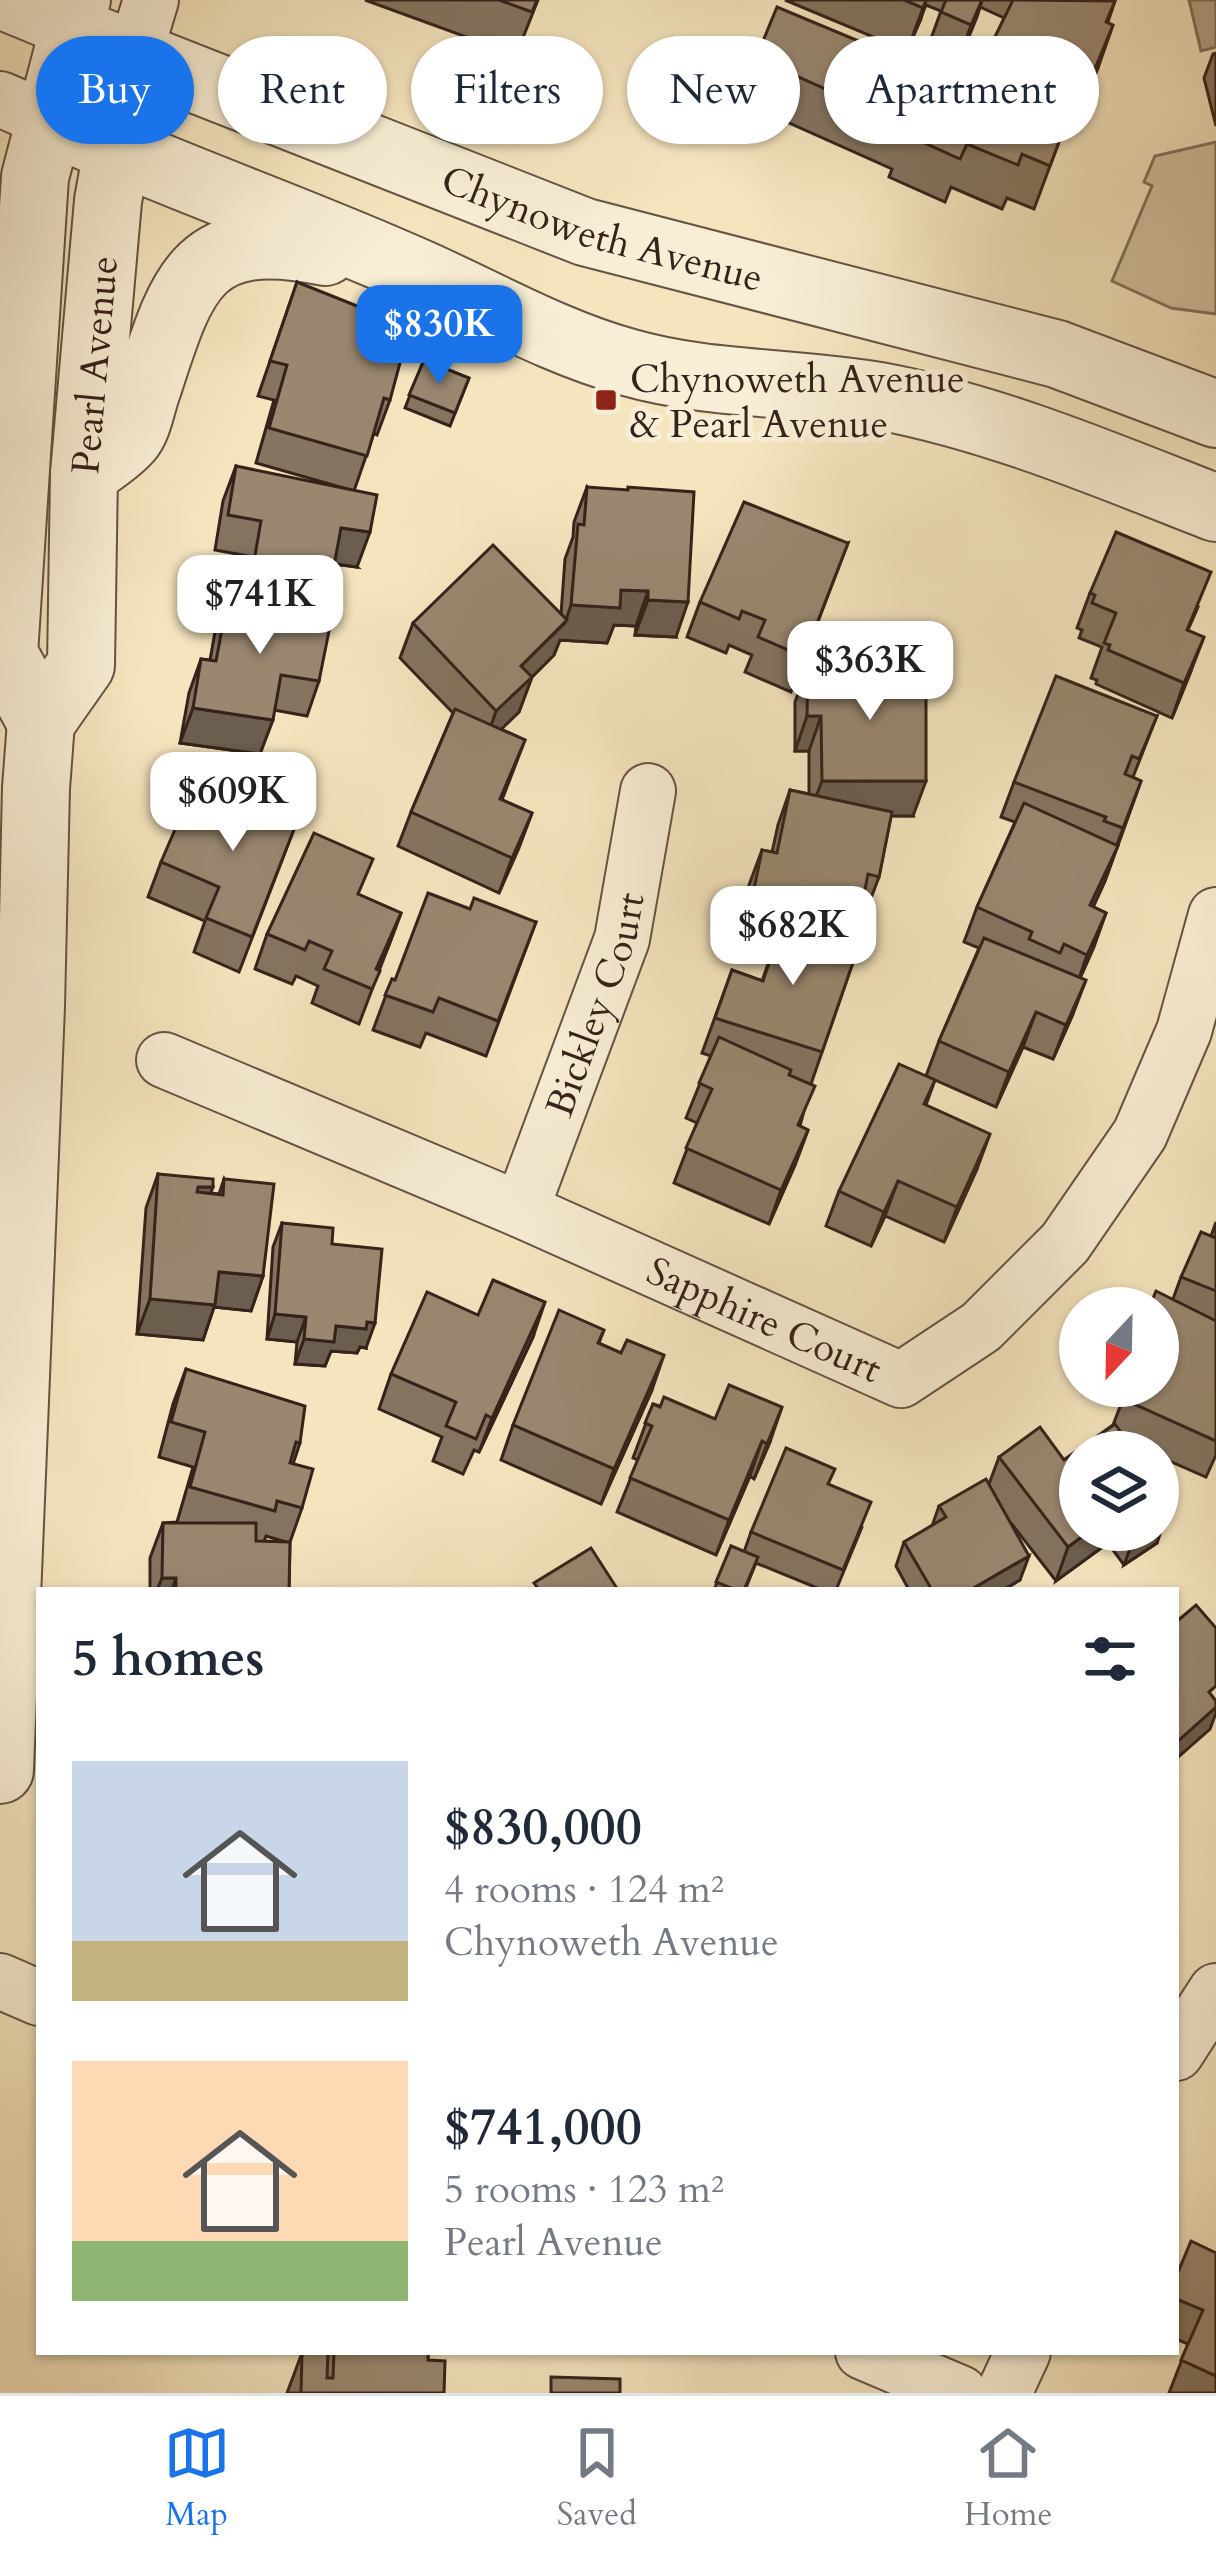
<!DOCTYPE html>
<meta charset="utf-8">
<style>
:root{--surface:#fff;--page:#f2f2f3;--text:#1f2937;--muted:#747a83;--line:#e0e1e3;--accent:#1a73e8}
body{margin:0;font-family:Cardo,serif;background:var(--page);color:var(--text);height:100vh;display:flex;flex-direction:column;font-size:45px;white-space:nowrap}
*{box-sizing:border-box;margin:0}
p{font-size:39px;color:var(--muted)}
.icon{flex:none;width:66px;height:66px;fill:none;stroke:currentColor;stroke-width:2;stroke-linecap:round;stroke-linejoin:round}
.map{position:relative;flex:1;overflow:hidden}
.side{position:absolute;left:36px;top:1587px;width:1143px;height:768px;display:flex;flex-direction:column;background:var(--surface);border-radius:0px;box-shadow:0 3px 9px #0004}
.side>*{flex:none}
.top-card{position:absolute;left:36px;top:36px;width:1146px;height:108px;display:flex;gap:24px}
.needle{width:78px;rotate:202deg}
.buttons{position:absolute;left:1059px;top:1287px;display:grid;gap:24px}
.buttons a{display:grid;place-items:center;width:120px;height:120px;border-radius:50%;background:var(--surface);box-shadow:0 3px 9px #0004;font-size:60px}
.price{position:absolute;translate:-50% -102px;padding:0 27px;border-radius:24px;background:#fff;color:#222;font-size:39px;line-height:78px;filter:drop-shadow(0 3px 6px #0008)}
.price::after{content:'';position:absolute;left:50%;top:72px;width:36px;height:27px;margin-left:-18px;background:inherit;clip-path:polygon(0 0,100% 0,50% 100%)}
.price.active{background:var(--accent);color:#fff}
ul{padding:0;list-style:none}
li{display:flex;align-items:center;gap:36px;height:300px;padding:0 36px}
li span{display:grid;place-items:center;flex:none;width:336px;height:240px;border-radius:0px;color:#555}
li>.icon{margin-inline-start:auto}
span .icon{width:144px;height:144px;fill:#fffc;stroke-width:1}
li b{font-size:51px}
h2{display:flex;justify-content:space-between;align-items:center;height:144px;padding:0 36px;font-size:51px}
.tag{padding:0 42px;border-radius:54px;background:var(--surface);box-shadow:0 3px 9px #0004;font-size:42px;line-height:108px}
.tag.active{background:var(--accent);color:#fff}
.menu{display:flex;justify-content:space-around;align-items:center;height:168px;border-top:3px solid var(--line);background:var(--surface);font-size:33px;color:var(--muted)}
.menu a{display:grid;justify-items:center;gap:6px}
.menu .active{color:var(--accent)}
.map>svg:first-child{display:block}
.green{fill:#d4c4a3;stroke:#84735e;stroke-width:3}
.water{fill:#b4a387;stroke:#816f5b;stroke-width:3}
.lines{fill:none;stroke-linecap:round;stroke-linejoin:round}
.minor-casing{stroke:#655343;stroke-width:58}
.tertiary-casing{stroke:#655343;stroke-width:70}
.minor{stroke:#f8eed5;stroke-width:54}
.tertiary{stroke:#f8eed5;stroke-width:66}
.wall{fill:#847460;stroke:#35221a;stroke-width:3;fill-rule:evenodd}
.shaded-wall{fill:#6b5e4e;stroke:#35221a;stroke-width:3}
.building{fill:#998770;stroke:#35221a;stroke-width:3}
.poi-dot{fill:#8f2418;stroke:#f8eed5;stroke-width:4.5}
.labels{text-anchor:middle;stroke-width:10;stroke-linejoin:round;paint-order:stroke}
.street-label{font-size:39px;fill:#35221a;stroke:#f8eed5}
.poi-label{font-size:39px;fill:#35221a;stroke:#f8eed5;text-anchor:start}
</style>
<div class="map">
<svg width="1216" height="2393" viewBox="0 0 1216 2393">
<rect width="100%" height="100%" fill="#f5e5bf"/>
<filter id="stains"><feTurbulence type="fractalNoise" baseFrequency=".00167" numOctaves="4"/><feColorMatrix values="0 0 0 0 .2 0 0 0 0 .09 0 0 0 0 .02 0 0 0 .5 -.17"/></filter>
<radialGradient id="worn" r=".72"><stop offset=".6" stop-color="#630" stop-opacity="0"/><stop offset="1" stop-color="#630" stop-opacity=".3"/></radialGradient>
<polygon class="green" points="1216,142 1216,314 1171,308 1112,281 1152,186 1144,182 1155,156"/>
<polygon class="water" points="1189,0 1216,0 1216,47 1201,51"/>
<g class="lines">
<defs>
<g id="minor">
<polyline points="0,1 73,31 83,0"/>
<polyline points="134,56 151,0"/>
<polyline points="0,99 51,121"/>
<path id="s1" d="M164,1060L521,1210L901,1380L981,1327L1065,1243L1140,1134L1184,1031L1216,915"/>
<path id="s2" d="M521,1210L622,939L648,791"/>
<polyline points="0,1981 39,1998"/>
<polyline points="1176,2053 1216,1991"/>
<polyline points="863,2352 960,2393"/>
<polyline points="1004,2393 1023,2352"/>
</g>
<g id="tertiary">
<path d="M81,134C189,182 302,221 410,269C482,300 551,341 627,362C710,386 796,381 879,396C996,418 1106,465 1216,508"/>
<path d="M84,474C98,463 117,452 128,439C139,427 142,402 148,387C183,279 198,226 325,252"/>
<path id="s3" d="M41,722L4,654L35,177L73,31L585,232L1057,354L1216,414"/>
<path id="s4" d="M0,1770L31,1006L36,788L41,722L81,665L84,474L108,201L134,56"/>
</g>
</defs>
<use href="#minor" class="minor-casing"/>
<use href="#tertiary" class="tertiary-casing"/>
<use href="#minor" class="minor"/>
<use href="#tertiary" class="tertiary"/>
</g>
<g class="wall">
<polygon points="365,0 538,0 516,55"/>
<polygon points="785,0 1113,0 1115,1 1108,22 1098,68 1073,126 1066,123 1034,209 1007,198 1002,209 951,187 945,202 889,177 892,169 740,101 756,58 892,55 977,80 1004,18 980,7 956,68 925,55 941,11 926,5 907,51"/>
<polygon points="1216,53 1216,126 1204,78 1213,54"/>
<polygon points="297,282 360,335 390,400 377,435 374,433 354,491 256,463 274,400 258,396"/>
<polygon points="424,360 469,378 450,426 405,408"/>
<polygon points="236,466 357,567 334,564 328,598 322,614 319,681 307,716 274,710 260,754 180,743 189,693 201,659 210,660 215,632 228,597 241,600 248,556 215,550 223,501"/>
<polygon points="587,487 676,637 635,635 636,626 614,625 607,643 560,640 554,655 532,677 519,712 501,729 525,740 502,800 532,813 499,893 398,846 411,812 453,713 400,658 413,623 561,614 565,559 573,537 574,522"/>
<polygon points="848,543 791,692 745,672 752,655 729,645 726,653 687,637 700,602"/>
<polygon points="1090,593 1198,607 1188,630 1191,671 1172,718 1096,684 1097,680 1091,678 1102,647 1079,638 1082,630 1077,628"/>
<polygon points="808,667 913,816 891,816 879,877 866,911 861,910 850,942 859,945 811,1084 800,1126 808,1130 795,1165 769,1224 674,1183 697,1123 686,1118 711,1056 702,1053 732,970 762,981 776,941 739,933 749,885 762,850 772,852 778,825 790,790 809,794 809,751 795,751 795,702"/>
<polygon points="1157,716 1133,777 1141,781 1105,881 1093,907 1106,913 1080,977 1073,1014 1053,1059 1023,1047 996,1107 926,1076 939,1041 979,948 964,942 977,907 1015,822 1001,817 1014,782"/>
<polygon points="301,811 239,972 194,952 205,921 148,897 161,862 253,814"/>
<polygon points="360,895 401,913 359,1024 312,1003 318,986 296,976 292,984 255,969 267,934"/>
<polygon points="470,909 536,922 486,1056 426,1033 420,1047 373,1030 392,979 395,980"/>
<polygon points="935,1080 926,1105 977,1169 944,1242 885,1216 871,1246 826,1226 839,1191"/>
<polygon points="158,1174 211,1193 219,1194 224,1179 263,1276 251,1311 214,1307 203,1340 137,1334 146,1208"/>
<polygon points="1216,1222 1216,1455 1206,1477 1158,1456 1158,1452 1150,1452 1128,1442 1080,1530 1158,1530 1157,1543 1124,1565 1108,1543 1056,1581 1011,1523 1020,1580 1003,1590 909,1590 896,1566 904,1542 932,1526 939,1506 989,1484 999,1457 1064,1460 1113,1425 1123,1399 1173,1299 1181,1277 1211,1236"/>
<polygon points="282,1223 332,1244 366,1348 360,1347 357,1353 331,1351 325,1366 295,1364 297,1342 267,1339 273,1247"/>
<polygon points="604,1330 599,1343 621,1353 652,1390 601,1504 501,1460 513,1425"/>
<polygon points="533,1337 479,1452 474,1450 463,1474 433,1461 442,1437 379,1409 391,1374"/>
<path d="M186,1369L300,1443L293,1464L302,1508L290,1542L289,1590H150V1558L163,1523L177,1522L193,1467L159,1457L173,1404ZM266,1536L286,1542L264,1541Z"/>
<polygon points="653,1404 770,1442 754,1479 750,1476 716,1555 617,1512 638,1460 633,1458"/>
<polygon points="829,1485 862,1527 836,1590 822,1590 756,1563 745,1590 714,1590 731,1546 744,1552 751,1532"/>
<polygon points="1216,2253 1216,2393 1169,2393 1188,2344 1176,2339 1176,2277"/>
<polygon points="319,2352 428,2352 428,2360 444,2393 287,2393 302,2353"/>
</g>
<g class="shaded-wall">
<polygon points="926,0 921,19 907,51"/>
<polygon points="982,0 977,17 956,68 971,25"/>
<polygon points="1113,25 1098,68 1073,126 1089,83"/>
<polygon points="341,528 370,532 357,567 328,563"/>
<polygon points="621,590 648,591 636,626 614,625 607,643 560,640 554,655 532,677 519,712 484,746 496,711 521,666 565,623 571,605"/>
<polygon points="648,600 688,602 676,637 635,635"/>
<polygon points="1204,637 1191,671 1172,718 1184,683"/>
<polygon points="193,708 273,720 260,754 180,743"/>
<polygon points="807,716 821,716 809,751 795,751"/>
<polygon points="822,781 926,781 913,816 809,815"/>
<polygon points="1141,781 1105,881 1078,940 1090,905 1111,860"/>
<polygon points="532,813 519,848 499,893 512,858"/>
<polygon points="401,913 388,948 370,989 376,969"/>
<polygon points="1106,913 1094,947 1075,990 1087,955"/>
<polygon points="1086,980 1073,1014 1053,1059 1066,1025"/>
<polygon points="1036,1012 1023,1047 996,1107 1009,1072"/>
<polygon points="808,1130 795,1165 769,1224 781,1190"/>
<polygon points="990,1134 977,1169 944,1242 957,1207"/>
<polygon points="898,1181 885,1216 871,1246 884,1212"/>
<polygon points="198,1187 213,1187 200,1222 186,1221"/>
<polygon points="219,1272 263,1276 251,1311 214,1307 203,1340 137,1334 150,1299"/>
<polygon points="545,1302 533,1337 479,1452 492,1418"/>
<polygon points="275,1314 306,1317 297,1342 267,1339"/>
<polygon points="367,1322 375,1323 366,1348 360,1347 357,1353 331,1351 325,1366 295,1364 304,1339 336,1326"/>
<polygon points="664,1355 652,1390 601,1504 614,1469"/>
<polygon points="782,1407 770,1442 754,1479 767,1444"/>
<polygon points="762,1441 750,1476 716,1555 729,1520"/>
<polygon points="1169,1508 1157,1543 1124,1565 1137,1530 1158,1530 1158,1516"/>
<polygon points="1091,1530 1113,1530 1108,1543 1056,1581 1068,1547"/>
<polygon points="1029,1556 1020,1580 1003,1590 970,1590"/>
<polygon points="162,1578 176,1578 172,1590 157,1590"/>
<polygon points="1216,1707 1216,1713 1210,1729 1176,1759 1176,1747 1178,1741"/>
</g>
<g class="building">
<polygon points="499,0 537,0 532,12"/>
<polygon points="904,0 926,0 923,8"/>
<polygon points="946,0 982,0 971,25 941,12"/>
<polygon points="1013,0 1115,1 1106,22 1113,25 1089,83 1082,80 1050,166 1022,154 1018,165 967,144 960,159 905,134 908,126 756,58 777,7 892,55 894,51 905,56 908,51 982,81 991,60 985,57"/>
<polygon points="297,282 367,310 360,335 404,348 390,400 384,398 367,456 269,428 287,365 270,361"/>
<polygon points="424,360 469,378 455,413 409,395"/>
<polygon points="236,466 377,495 370,532 341,528 328,598 250,584 261,521 228,515"/>
<polygon points="587,487 628,490 628,487 694,492 688,602 648,600 648,591 621,590 620,608 571,605 578,524 584,525"/>
<polygon points="744,502 848,543 804,657 758,637 765,620 742,611 739,619 700,602"/>
<polygon points="1116,532 1211,572 1187,630 1204,637 1184,683 1108,650 1110,645 1104,643 1116,613 1092,603 1095,595 1090,593"/>
<polygon points="493,545 567,620 521,666 532,677 496,711 413,623"/>
<polygon points="228,597 332,616 319,681 281,675 273,720 193,708 201,659 216,661"/>
<polygon points="808,667 926,671 926,781 822,781 821,716 807,716"/>
<polygon points="1056,676 1157,716 1139,759 1132,756 1125,774 1141,781 1123,828 1104,821 1106,817 1014,782"/>
<polygon points="455,709 525,740 500,799 532,813 512,858 411,812"/>
<polygon points="193,788 253,814 261,794 301,811 252,937 206,918 219,887 161,862"/>
<polygon points="790,790 892,812 879,877 868,874 860,915 831,909 830,914 752,899 762,850 777,853"/>
<polygon points="1024,803 1118,846 1090,905 1106,913 1087,955 1064,944 1060,953 1029,939 1032,932 977,907"/>
<polygon points="314,833 373,859 358,894 401,913 376,969 380,971 372,989 324,969 332,951 309,941 305,950 267,934"/>
<polygon points="428,893 470,909 474,898 536,922 498,1021 439,998 433,1012 385,995 392,979 395,980"/>
<polygon points="784,919 859,945 822,1052 715,1018 732,970 763,981"/>
<polygon points="984,938 1086,980 1066,1025 1036,1012 1009,1072 939,1041"/>
<polygon points="719,1037 791,1070 789,1075 815,1086 798,1125 808,1130 781,1190 686,1148 712,1089 699,1083"/>
<polygon points="899,1064 935,1080 924,1104 990,1134 957,1207 898,1181 884,1212 839,1191"/>
<polygon points="158,1174 213,1179 213,1187 198,1187 197,1192 223,1195 224,1179 274,1184 263,1276 219,1272 215,1305 150,1299"/>
<polygon points="282,1223 333,1228 332,1244 382,1249 375,1323 367,1322 366,1329 336,1326 334,1342 304,1339 306,1317 275,1314"/>
<polygon points="1201,1232 1216,1238 1216,1291 1181,1277"/>
<polygon points="493,1280 545,1302 492,1418 486,1415 476,1439 446,1426 456,1402 391,1374 427,1292 478,1315"/>
<polygon points="1156,1291 1216,1321 1216,1441 1123,1399 1129,1386 1158,1386 1158,1308 1149,1308"/>
<polygon points="559,1310 604,1330 598,1343 621,1353 627,1340 664,1355 614,1469 513,1425"/>
<polygon points="186,1369 305,1406 300,1443 296,1442 290,1463 313,1469 302,1508 277,1501 275,1511 190,1487 205,1432 171,1422"/>
<polygon points="729,1385 782,1407 767,1444 762,1441 729,1520 630,1478 652,1426 645,1423 653,1404 660,1407 664,1397 715,1419"/>
<polygon points="1115,1424 1135,1452 1080,1452 1080,1530 1091,1530 1068,1547 999,1457 1040,1427 1064,1460"/>
<polygon points="786,1448 835,1469 828,1484 871,1502 843,1570 751,1532"/>
<polygon points="986,1479 1029,1556 970,1590 932,1590 904,1542 946,1517 939,1506"/>
<polygon points="1158,1492 1169,1508 1158,1516"/>
<polygon points="163,1523 256,1523 256,1541 290,1542 289,1590 176,1590 176,1578 162,1578"/>
<polygon points="731,1546 758,1557 744,1590 736,1590 716,1582"/>
<polygon points="591,1548 618,1590 539,1590 534,1583"/>
<polygon points="1196,1605 1216,1628 1216,1686 1209,1692 1216,1701 1216,1707 1178,1741 1176,1738 1176,1622"/>
<polygon points="1191,2241 1216,2253 1216,2376 1181,2360 1203,2310 1176,2299 1176,2277"/>
<polygon points="334,2352 428,2352 428,2360 445,2361 444,2393 301,2393 302,2353 328,2353 327,2378 333,2378"/>
<polygon points="551,2377 620,2379 620,2393 551,2393"/>
</g>
<rect class="poi-dot" x="594" y="388" width="24" height="24" rx="6"/>
<g class="labels">
<g class="street-label">
<text dy="14" stroke="none"><textPath href="#s3" startOffset="1272">Chynoweth Avenue</textPath></text>
<text dy="14" stroke="none"><textPath href="#s4" startOffset="1419">Pearl Avenue</textPath></text>
<text dy="14" stroke="none"><textPath href="#s2" startOffset="219">Bickley Court</textPath></text>
<text dy="14" stroke="none"><textPath href="#s1" startOffset="654">Sapphire Court</textPath></text>
</g>
<g class="poi-label">
<text x="630" y="392">Chynoweth Avenue<tspan x="630" dy="45">&amp; Pearl Avenue</tspan></text>
</g>
</g>
<rect width="100%" height="100%" filter="url(#stains)"/>
<rect width="100%" height="100%" fill="url(#worn)"/>
</svg>
<div class="buttons">
<a><svg class="needle" viewBox="-14 -14 28 28"><path d="M0-13l5 13h-10z" fill="#e53935"/><path d="M0 13l5-13h-10z" fill="#747a83"/></svg></a>
<a><svg class="icon" aria-label="layers" viewBox="0 0 24 24"><path d="M12 4l9 5-9 5-9-5zM3 14l9 5 9-5"/></svg></a>
</div>
<b class="price active" style="left:439px;top:387px">$830K</b>
<b class="price" style="left:260px;top:657px">$741K</b>
<b class="price" style="left:870px;top:723px">$363K</b>
<b class="price" style="left:233px;top:854px">$609K</b>
<b class="price" style="left:793px;top:988px">$682K</b>
<div class="top-card">
<a class="tag active">Buy</a>
<a class="tag">Rent</a>
<a class="tag">Filters</a>
<a class="tag">New</a>
<a class="tag">Apartment</a>
</div>
<section class="side">
<h2>5 homes<svg class="icon" aria-label="filters" viewBox="0 0 24 24"><path d="M4 7h16M4 17h16"/><circle cx="9" cy="7" r="2"/><circle cx="15" cy="17" r="2"/></svg></h2>
<ul>
<li><span style="background:linear-gradient(#c9d6e8 75%,#c2b280 0)"><svg class="icon" aria-label="home" viewBox="0 0 24 24"><path d="M3 11l9-7 9 7M6 9v11h12V9"/></svg></span><div><b>$830,000</b><p>4 rooms · 124 m²</p><p>Chynoweth Avenue</p></div></li>
<li><span style="background:linear-gradient(#ffd9b3 75%,#8fb573 0)"><svg class="icon" aria-label="home" viewBox="0 0 24 24"><path d="M3 11l9-7 9 7M6 9v11h12V9"/></svg></span><div><b>$741,000</b><p>5 rooms · 123 m²</p><p>Pearl Avenue</p></div></li>
</ul>
</section>
</div>
<nav class="menu">
<a class="active"><svg class="icon" aria-label="map" viewBox="0 0 24 24"><path d="M3 6l6-2 6 2 6-2v14l-6 2-6-2-6 2zM9 4v14M15 6v14"/></svg>Map</a>
<a><svg class="icon" aria-label="saved" viewBox="0 0 24 24"><path d="M7 4h10v16l-5-4-5 4z"/></svg>Saved</a>
<a><svg class="icon" aria-label="home" viewBox="0 0 24 24"><path d="M3 11l9-7 9 7M6 9v11h12V9"/></svg>Home</a>
</nav>
